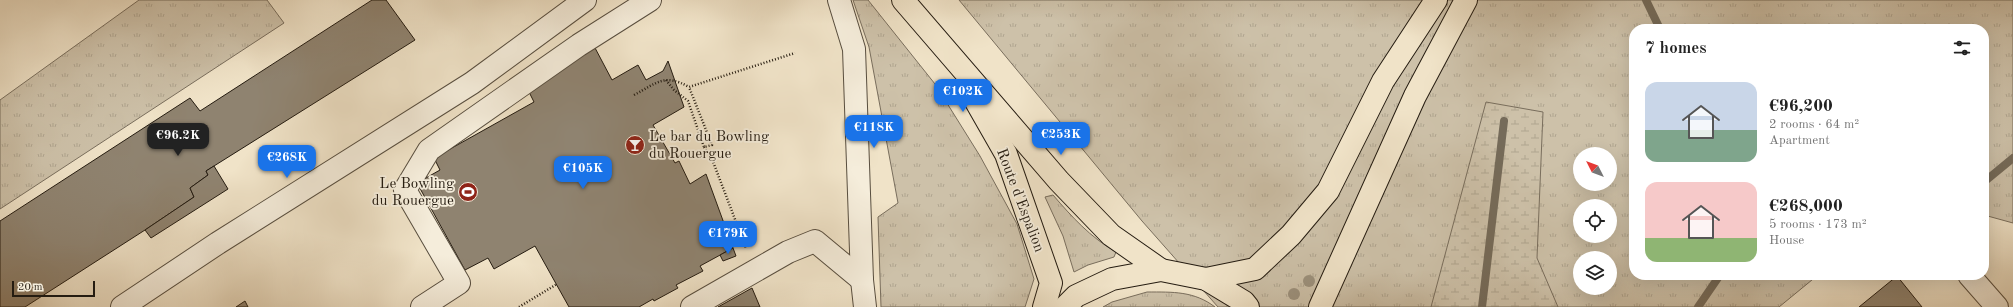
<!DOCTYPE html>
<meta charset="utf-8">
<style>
:root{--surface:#fff;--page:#f6f6f6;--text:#222;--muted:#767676;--accent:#1a73e8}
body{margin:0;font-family:"Old Standard TT",serif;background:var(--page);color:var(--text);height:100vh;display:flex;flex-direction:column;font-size:15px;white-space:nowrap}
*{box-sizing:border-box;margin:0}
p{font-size:13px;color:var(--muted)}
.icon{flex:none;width:22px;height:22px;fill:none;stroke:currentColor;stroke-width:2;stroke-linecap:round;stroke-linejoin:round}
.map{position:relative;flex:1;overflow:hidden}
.panel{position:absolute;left:1629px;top:24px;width:360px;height:256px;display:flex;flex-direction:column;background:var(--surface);border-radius:16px;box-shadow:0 4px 16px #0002}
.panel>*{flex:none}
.needle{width:26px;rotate:312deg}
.fabs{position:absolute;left:1573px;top:147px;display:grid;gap:8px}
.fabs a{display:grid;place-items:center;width:44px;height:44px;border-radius:50%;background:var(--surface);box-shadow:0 4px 16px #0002;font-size:20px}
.scale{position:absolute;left:12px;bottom:10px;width:83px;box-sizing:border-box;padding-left:4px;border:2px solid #251c11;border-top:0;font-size:11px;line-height:14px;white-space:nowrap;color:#251c11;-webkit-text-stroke:3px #f5eddb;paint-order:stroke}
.price{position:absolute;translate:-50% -34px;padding:0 9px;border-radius:8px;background:var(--accent);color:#fff;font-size:13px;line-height:26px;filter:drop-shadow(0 1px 2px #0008)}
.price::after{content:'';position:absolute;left:50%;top:24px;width:12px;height:9px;margin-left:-6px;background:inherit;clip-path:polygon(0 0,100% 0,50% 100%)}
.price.selected{background:#222;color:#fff}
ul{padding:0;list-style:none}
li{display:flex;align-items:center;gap:12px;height:100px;padding:0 16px}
li span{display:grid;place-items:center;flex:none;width:112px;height:80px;border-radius:12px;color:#555}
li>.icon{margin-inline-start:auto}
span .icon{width:48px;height:48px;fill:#fffc;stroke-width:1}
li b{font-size:17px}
h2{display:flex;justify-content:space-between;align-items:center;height:48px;padding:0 16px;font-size:17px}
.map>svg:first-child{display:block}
.grass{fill:url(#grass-tufts);stroke:#796e5d;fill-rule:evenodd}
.wetland{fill:url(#wetland-marsh);stroke:#796e5d}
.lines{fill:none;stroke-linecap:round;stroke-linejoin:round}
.stream{stroke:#756b5a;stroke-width:8}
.building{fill:#8f8370;stroke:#251c11}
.minor-casing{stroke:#584e3f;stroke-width:24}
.major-casing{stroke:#251c11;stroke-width:24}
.path{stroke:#251c11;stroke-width:2.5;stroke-dasharray:1 2;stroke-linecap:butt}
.minor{stroke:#f5eddb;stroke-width:22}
.major{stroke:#f0e3c8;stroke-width:22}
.tree{fill:#9c917d}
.labels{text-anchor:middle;stroke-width:3.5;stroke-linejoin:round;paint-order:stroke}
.poi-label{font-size:15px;fill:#251c11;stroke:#f5eddb;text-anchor:start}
.street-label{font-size:15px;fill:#251c11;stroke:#f5eddb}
</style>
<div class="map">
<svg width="2013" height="307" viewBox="0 0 2013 307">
<defs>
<pattern id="grass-tufts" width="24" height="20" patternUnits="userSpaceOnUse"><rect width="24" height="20" fill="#cdc1a9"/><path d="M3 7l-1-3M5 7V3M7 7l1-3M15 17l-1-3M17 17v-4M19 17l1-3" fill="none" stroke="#b0a590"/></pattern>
<pattern id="wetland-marsh" width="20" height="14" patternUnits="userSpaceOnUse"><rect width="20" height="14" fill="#cdc1a9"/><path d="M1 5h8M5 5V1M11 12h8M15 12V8" fill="none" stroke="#b0a590"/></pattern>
</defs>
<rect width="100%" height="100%" fill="#f0e3c8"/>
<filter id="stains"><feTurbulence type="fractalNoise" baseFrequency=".005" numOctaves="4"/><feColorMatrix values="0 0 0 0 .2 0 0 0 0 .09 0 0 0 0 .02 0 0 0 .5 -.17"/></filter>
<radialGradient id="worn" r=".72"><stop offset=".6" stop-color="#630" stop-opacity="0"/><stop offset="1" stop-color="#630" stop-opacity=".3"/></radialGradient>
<g class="grass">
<polygon points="139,0 267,0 284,23 0,209 0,100"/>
<polygon points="853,0 868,0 935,84 980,156 1017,224 1034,279 1025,307 881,307 878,217 898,203 869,47"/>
<path d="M959,0H2013V223L1984,215V29H1634V275H1818L1779,307H1218L1142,221ZM1580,154H1610V184H1580ZM1580,206H1610V236H1580ZM1580,258H1610V288H1580Z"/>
<path d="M1053,195C1072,217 1090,237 1116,252L1114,257L1088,265L1074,272L1063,236L1045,197Z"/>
<path d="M1147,292C1173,292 1194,291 1215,307H1103L1112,302Z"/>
</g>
<polygon class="wetland" points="1486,102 1543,112 1537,258 1558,307 1431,307"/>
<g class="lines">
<g class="stream">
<polyline points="1646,0 1660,29"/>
<polyline points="1984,182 2013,158"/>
<polyline points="1482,307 1504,121"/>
<polyline points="1698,307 1720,275"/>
</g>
</g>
<g class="building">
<polygon points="372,0 386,0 415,40 206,171 208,175 190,188 194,197 145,230 25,307 0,307 0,221 190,98 200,111"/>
<polygon points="594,46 612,80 638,65 646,80 663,71 668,61 684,107 653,125 675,163 679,161 690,184 706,174 733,248 700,266 703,271 676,285 678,288 654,301 653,299 639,307 569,307 535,246 494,269 488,258 465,270 417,183 440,170 434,158 534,102 529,92"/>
<polygon points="214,166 228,189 151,238 145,230 194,197 190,188 208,175 206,171"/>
<polygon points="733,248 736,256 723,261 720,255"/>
<polygon points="1897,276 1922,307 1859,307"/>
<polygon points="752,288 760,307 718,307"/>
<polygon points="245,301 248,307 236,307"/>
</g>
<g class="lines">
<defs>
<g id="minor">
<polyline points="839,0 854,49 862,280 865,307"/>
<polyline points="1969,275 1997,307"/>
<polyline points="122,307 218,243 472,83 585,0"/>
<polyline points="422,307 459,283 405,190 429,150 579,45 650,0"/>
<polyline points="692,307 788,252 815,241 862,280"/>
</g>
<g id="major">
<polyline points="903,0 1059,181 1111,235 1161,270"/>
<polyline points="974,98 1006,154 1051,283 1044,307"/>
<polyline points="1206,279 1255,269 1291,235 1328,191 1383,81 1436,0"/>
<polyline points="1065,307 1076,296 1112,279 1161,270 1206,279 1244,302 1248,307"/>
<polyline points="1320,307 1415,96 1466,0"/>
</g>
</defs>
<use href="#minor" class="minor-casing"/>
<use href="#major" class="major-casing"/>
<g class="path">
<polyline points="666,80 674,90 688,101 704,147 712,145 689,87"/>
<path d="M634,95C657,83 664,73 689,87L795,53"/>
<polyline points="704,147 712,159 746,248"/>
<polyline points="519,307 557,284"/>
</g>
<use href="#minor" class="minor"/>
<use href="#major" class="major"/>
</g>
<g class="tree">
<circle cx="1309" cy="281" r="6"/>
<circle cx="1294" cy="294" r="6"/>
</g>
<defs>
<symbol id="bar-disc" viewBox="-11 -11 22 22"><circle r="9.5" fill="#8f2418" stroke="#f5eddb"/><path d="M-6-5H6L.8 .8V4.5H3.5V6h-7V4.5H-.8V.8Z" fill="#fff"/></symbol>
<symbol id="stadium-disc" viewBox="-11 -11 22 22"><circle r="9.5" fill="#8f2418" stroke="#f5eddb"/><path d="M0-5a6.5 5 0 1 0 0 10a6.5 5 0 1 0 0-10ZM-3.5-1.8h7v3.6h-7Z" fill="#fff"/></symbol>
</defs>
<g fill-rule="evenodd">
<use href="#bar-disc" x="624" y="134" width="22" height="22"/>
<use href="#stadium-disc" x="457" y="181" width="22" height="22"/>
</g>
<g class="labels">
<g class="poi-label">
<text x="649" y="141">Le bar du Bowling<tspan x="649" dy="17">du Rouergue</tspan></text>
<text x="454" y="188" text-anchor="end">Le Bowling<tspan x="454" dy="17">du Rouergue</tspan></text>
</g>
<g class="street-label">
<text transform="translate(1021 200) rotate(69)" y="5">Route d'Espalion</text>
</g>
</g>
<rect width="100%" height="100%" filter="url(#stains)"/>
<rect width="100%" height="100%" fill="url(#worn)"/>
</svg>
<div class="fabs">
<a><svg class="needle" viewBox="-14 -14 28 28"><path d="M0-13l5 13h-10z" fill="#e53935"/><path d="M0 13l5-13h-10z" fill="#767676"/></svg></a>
<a><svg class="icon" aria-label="locate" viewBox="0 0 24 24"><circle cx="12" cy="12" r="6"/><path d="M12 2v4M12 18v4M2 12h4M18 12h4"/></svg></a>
<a><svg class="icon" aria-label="layers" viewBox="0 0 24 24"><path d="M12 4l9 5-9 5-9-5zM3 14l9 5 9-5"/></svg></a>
</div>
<div class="scale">20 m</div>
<b class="price" style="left:963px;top:113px">€102K</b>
<b class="price" style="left:874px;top:149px">€118K</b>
<b class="price" style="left:1061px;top:156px">€253K</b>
<b class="price selected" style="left:178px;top:157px">€96.2K</b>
<b class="price" style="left:287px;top:179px">€268K</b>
<b class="price" style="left:583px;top:190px">€105K</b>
<b class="price" style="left:728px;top:255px">€179K</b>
<section class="panel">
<h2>7 homes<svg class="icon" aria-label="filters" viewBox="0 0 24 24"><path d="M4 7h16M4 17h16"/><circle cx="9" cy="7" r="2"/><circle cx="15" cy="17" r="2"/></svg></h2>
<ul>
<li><span style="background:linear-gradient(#c9d6e8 60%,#7fa58c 0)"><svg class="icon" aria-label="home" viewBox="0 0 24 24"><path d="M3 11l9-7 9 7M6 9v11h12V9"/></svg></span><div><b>€96,200</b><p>2 rooms · 64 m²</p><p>Apartment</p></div></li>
<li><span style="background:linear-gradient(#f6c9c9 70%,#8fb573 0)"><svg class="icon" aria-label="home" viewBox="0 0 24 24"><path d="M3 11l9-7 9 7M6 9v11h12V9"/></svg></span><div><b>€268,000</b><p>5 rooms · 173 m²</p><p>House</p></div></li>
</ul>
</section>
</div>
